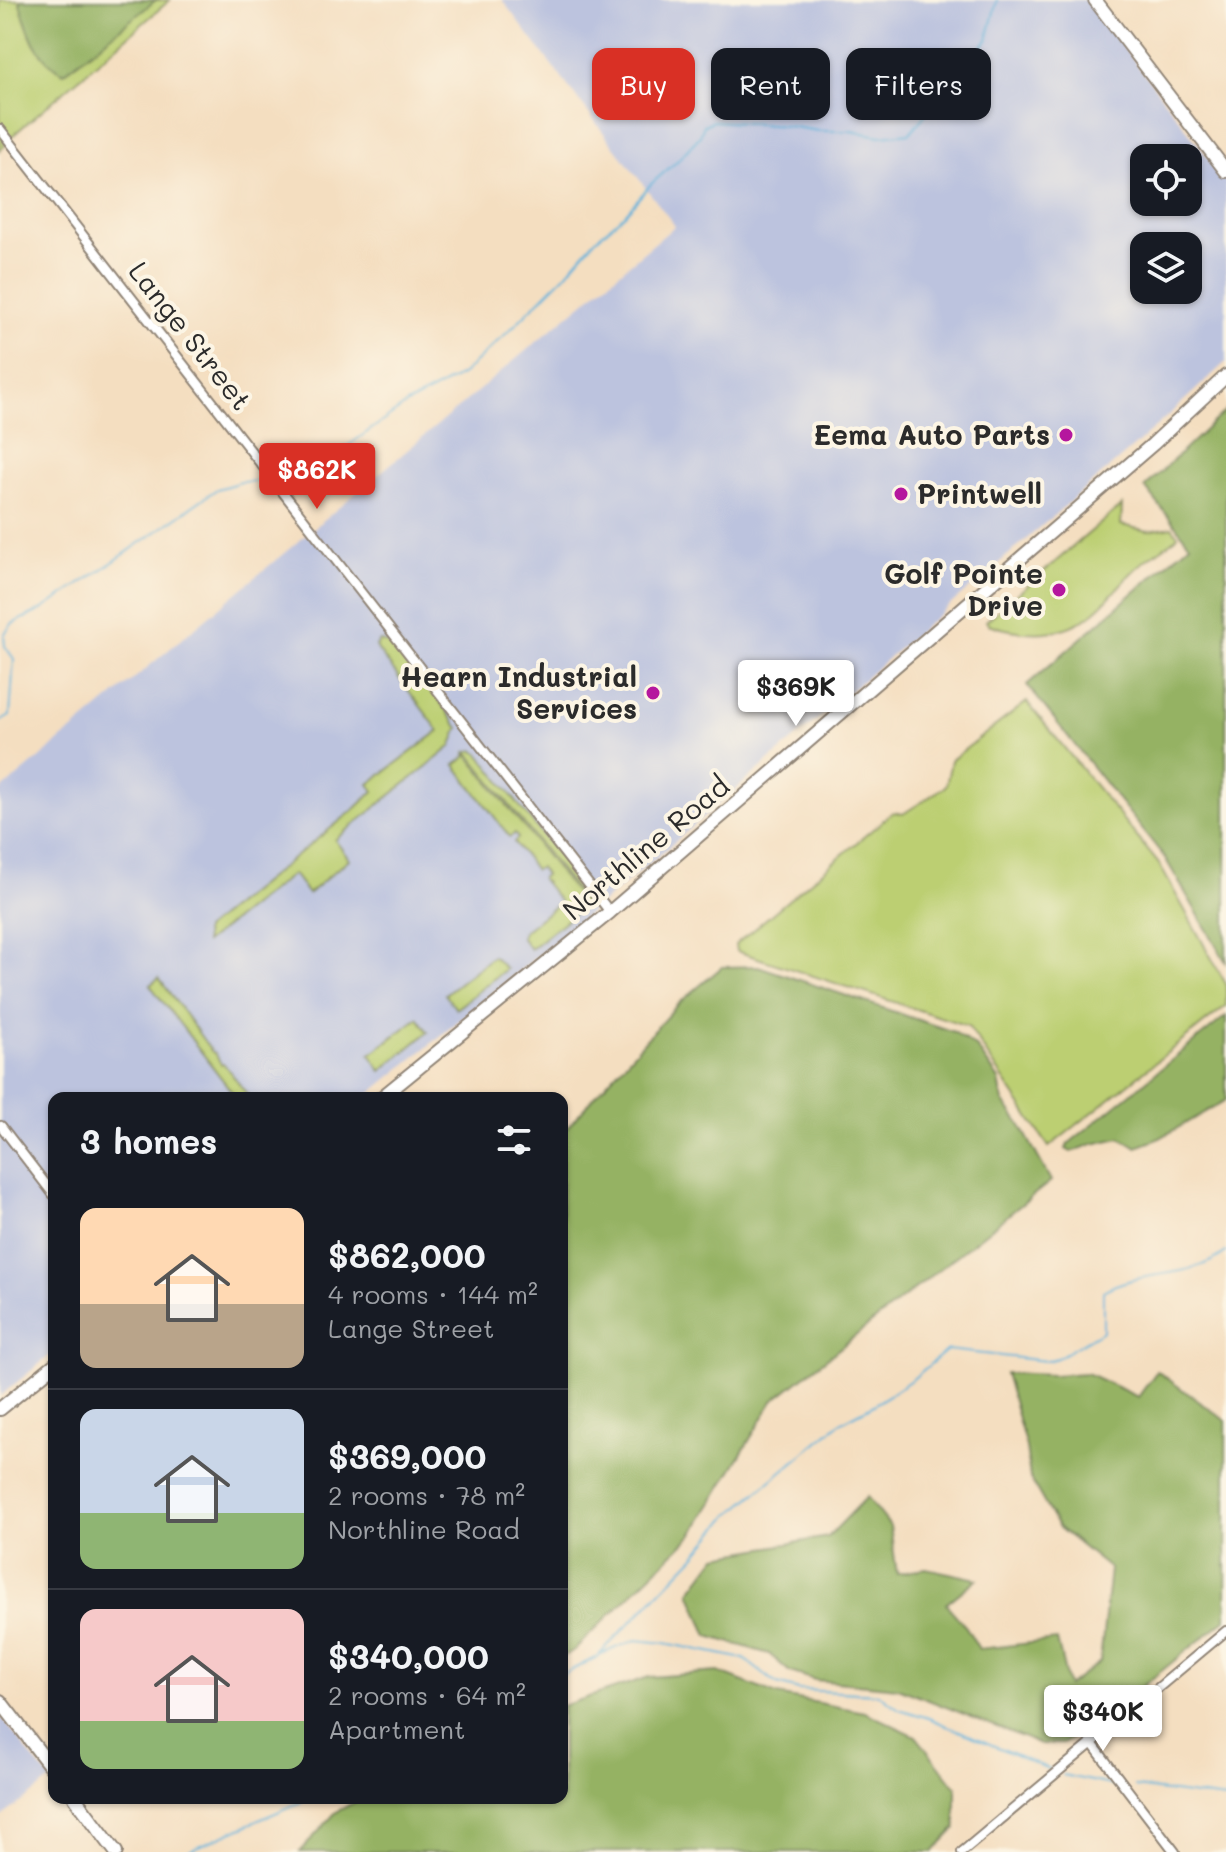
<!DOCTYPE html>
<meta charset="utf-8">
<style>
:root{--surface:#171b24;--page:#20242c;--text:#f1f3f6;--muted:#9ea1a6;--line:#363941;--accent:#d93025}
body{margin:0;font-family:Mali,sans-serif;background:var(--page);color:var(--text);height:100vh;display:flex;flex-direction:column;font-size:30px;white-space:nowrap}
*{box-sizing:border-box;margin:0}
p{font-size:26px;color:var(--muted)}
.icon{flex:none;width:44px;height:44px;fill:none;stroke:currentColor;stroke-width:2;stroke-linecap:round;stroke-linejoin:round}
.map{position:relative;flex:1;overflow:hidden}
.side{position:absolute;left:48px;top:1092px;width:520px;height:712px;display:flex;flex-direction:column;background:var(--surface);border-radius:16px;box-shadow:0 2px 6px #0004}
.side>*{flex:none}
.hud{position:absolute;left:592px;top:48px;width:514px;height:72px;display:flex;gap:16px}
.fabs{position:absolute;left:1130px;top:144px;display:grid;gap:16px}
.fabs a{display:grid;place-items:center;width:72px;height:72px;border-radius:16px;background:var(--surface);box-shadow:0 2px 6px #0004;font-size:40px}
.price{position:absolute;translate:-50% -68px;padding:0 18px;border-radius:8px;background:#fff;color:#222;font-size:26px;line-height:52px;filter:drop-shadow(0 2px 4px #0008)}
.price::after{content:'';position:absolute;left:50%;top:48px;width:24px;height:18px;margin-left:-12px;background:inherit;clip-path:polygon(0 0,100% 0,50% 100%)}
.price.on{background:var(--accent);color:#fff}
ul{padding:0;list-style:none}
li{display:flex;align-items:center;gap:24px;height:200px;padding:0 32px}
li+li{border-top:2px solid var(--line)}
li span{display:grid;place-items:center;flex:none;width:224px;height:160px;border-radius:16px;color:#555}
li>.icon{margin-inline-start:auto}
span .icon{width:96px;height:96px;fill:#fffc;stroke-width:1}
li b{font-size:34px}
h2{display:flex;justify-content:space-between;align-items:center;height:96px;padding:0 32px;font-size:34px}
.pill{padding:0 28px;border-radius:16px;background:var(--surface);box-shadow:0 2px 6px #0004;font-size:28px;line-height:72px}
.pill.on{background:var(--accent);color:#fff}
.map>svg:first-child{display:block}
.industrial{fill:#bcc3de;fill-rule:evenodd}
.green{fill:#bccf72;stroke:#747d4e;stroke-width:2}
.forest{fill:#95b264;stroke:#606e48;stroke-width:2}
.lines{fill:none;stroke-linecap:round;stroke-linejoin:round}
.stream{stroke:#5fb1da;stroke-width:2}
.street-casing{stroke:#908476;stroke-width:12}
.secondary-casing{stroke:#908476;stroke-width:16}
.street{stroke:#fff;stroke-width:8}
.secondary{stroke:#fff;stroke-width:12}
.poi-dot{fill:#b5179e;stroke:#fcf5e5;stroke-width:3}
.labels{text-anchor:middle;stroke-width:8;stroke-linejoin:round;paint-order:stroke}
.street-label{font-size:28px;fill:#2b2b2b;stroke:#fcf5e5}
.poi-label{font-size:28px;font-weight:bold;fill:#2b2b2b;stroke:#fcf5e5;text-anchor:end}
</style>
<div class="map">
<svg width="1226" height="1852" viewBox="0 0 1226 1852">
<rect width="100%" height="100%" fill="#fcf5e5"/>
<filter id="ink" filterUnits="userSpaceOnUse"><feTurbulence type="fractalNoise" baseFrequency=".0125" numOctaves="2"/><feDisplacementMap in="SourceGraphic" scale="16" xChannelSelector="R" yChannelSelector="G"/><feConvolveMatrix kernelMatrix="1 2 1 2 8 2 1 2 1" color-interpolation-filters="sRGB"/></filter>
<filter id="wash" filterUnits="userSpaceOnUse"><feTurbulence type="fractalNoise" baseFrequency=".006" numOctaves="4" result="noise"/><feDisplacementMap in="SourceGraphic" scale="32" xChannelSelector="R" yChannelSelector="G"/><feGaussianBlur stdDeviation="1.8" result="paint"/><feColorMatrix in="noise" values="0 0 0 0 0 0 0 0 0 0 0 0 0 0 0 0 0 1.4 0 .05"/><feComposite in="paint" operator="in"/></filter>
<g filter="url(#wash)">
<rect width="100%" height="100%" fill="#f4dec0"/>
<g class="industrial">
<path d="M502,0H1088L1226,181V362L1138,443L655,859L365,1098H54V1352L0,1396V791L675,226ZM1144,158H1188V202H1144ZM1144,246H1188V290H1144Z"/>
<polygon points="0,1715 40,1768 52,1779 0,1818"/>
</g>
<g class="green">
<polygon points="0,0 170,0 4,143 5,146 0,150"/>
<path d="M1122,505L1121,525L1148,531L1172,527L1178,535L1176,538C1165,547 1152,554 1141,564C1124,578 1111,598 1094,612C1064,638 1023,636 988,624L986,621Z"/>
<path d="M380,641C404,644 443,708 459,728L451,747L335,840L349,859L308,894L293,874L205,943L204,930L356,808L374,791L369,784L439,731L378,650L376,646Z"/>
<polygon points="1027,702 1159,864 1226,984 1226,1006 1049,1147 968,1026 736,951 735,945 893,812 903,814 946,786 951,760"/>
<polygon points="474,750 480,755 592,899 586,903 468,752"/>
<polygon points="466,753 585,905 530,949 521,937 523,932 560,902 541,878 545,875 540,867 535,870 514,842 518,838 515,833 510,837 455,765 466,757"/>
<polygon points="493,956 506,969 456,1009 445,994"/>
<polygon points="159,978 212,1052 215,1053 221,1064 224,1064 250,1098 233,1098 235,1096 150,985"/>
<polygon points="418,1018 428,1032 381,1071 370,1054"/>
</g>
<g class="forest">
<path d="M22,0H156L64,73C36,59 29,33 20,4Z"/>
<polygon points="1226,410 1226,962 1165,858 1027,685 1190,544 1145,487"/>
<polygon points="758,966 954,1032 977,1048 999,1080 1003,1101 1020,1124 1051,1181 773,1401 692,1535 572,1652 562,1657 562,1133 678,1004 722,967"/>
<polygon points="1226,1016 1226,1100 1160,1138 1137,1147 1120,1138 1093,1144 1071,1152 1066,1149 1068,1144"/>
<polygon points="1157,1371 1226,1421 1226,1619 1144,1685 1063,1744 1040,1744 898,1688 815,1680 790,1672 769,1654 708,1636 690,1592 717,1556 828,1537 867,1497 890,1526 897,1574 926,1568 977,1579 946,1604 966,1627 979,1649 1057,1640 1068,1686 1100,1662 1110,1569 1058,1527 1030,1478 1026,1447 1005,1373 1053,1375 1087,1373 1138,1397"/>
<polygon points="718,1672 777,1695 865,1712 916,1736 956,1787 956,1828 933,1852 300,1852 336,1812 362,1798 562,1798 562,1706 649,1677"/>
</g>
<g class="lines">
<g class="stream">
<polyline points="282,479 295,477 315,469 407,404 463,374 513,327 564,276 595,240 625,214 651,184 676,162 700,136 704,125 713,121 788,126 818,131 850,131 881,136 910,133 987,40 997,0"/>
<polyline points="0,722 10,716 14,659 5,646 4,635 12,624 43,609 113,562 217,489 241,482 260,481"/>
<polyline points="601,1654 636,1640 665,1643 744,1659 777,1684 799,1690 879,1694 899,1709 929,1718 1051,1770"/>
<path d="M562,1675L597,1657L695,1556L728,1516L840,1423L874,1405L914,1378L947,1350L1046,1361L1057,1358L1103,1331V1291C1141,1269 1190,1280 1226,1252"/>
<polyline points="1063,1775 1115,1786"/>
<polyline points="1135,1787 1226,1799"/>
<polyline points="185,1852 310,1798"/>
</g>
</g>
</g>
<g filter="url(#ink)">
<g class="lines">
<defs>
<g id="street">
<polyline points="0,129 610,912"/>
<polyline points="1,1126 54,1195"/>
<polyline points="1091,1742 1175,1852"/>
<polyline points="962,1852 1226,1631"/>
</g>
<g id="secondary">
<polyline points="1095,0 1226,171"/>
<polyline points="381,1098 610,912 1153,444 1226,376"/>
<polyline points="0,1409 54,1365"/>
<polyline points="0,1701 54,1771"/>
<polyline points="75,1798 116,1852"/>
</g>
</defs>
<use href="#street" class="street-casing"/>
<use href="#secondary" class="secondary-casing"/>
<use href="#street" class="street"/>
<use href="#secondary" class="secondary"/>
</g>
</g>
<g class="poi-dot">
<circle cx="1066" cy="435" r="8"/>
<circle cx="901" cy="494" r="8"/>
<circle cx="1059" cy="590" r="8"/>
<circle cx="653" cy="693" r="8"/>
</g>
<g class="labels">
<g class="street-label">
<text transform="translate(190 336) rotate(52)" y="10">Lange Street</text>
<text transform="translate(646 848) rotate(-40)" y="10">Northline Road</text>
</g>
<g class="poi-label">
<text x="1050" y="445">Eema Auto Parts</text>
<text x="917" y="504" text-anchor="start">Printwell</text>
<text x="1043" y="584">Golf Pointe<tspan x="1043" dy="32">Drive</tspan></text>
<text x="637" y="687">Hearn Industrial<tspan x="637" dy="32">Services</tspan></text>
</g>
</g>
</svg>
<div class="fabs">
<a><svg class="icon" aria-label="locate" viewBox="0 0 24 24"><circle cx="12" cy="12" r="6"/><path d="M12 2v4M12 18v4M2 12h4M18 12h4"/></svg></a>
<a><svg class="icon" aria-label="layers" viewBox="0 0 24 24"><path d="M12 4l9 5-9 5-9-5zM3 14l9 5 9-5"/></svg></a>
</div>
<b class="price on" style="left:317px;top:511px">$862K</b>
<b class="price" style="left:796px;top:728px">$369K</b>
<b class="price" style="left:1103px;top:1753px">$340K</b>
<div class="hud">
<a class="pill on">Buy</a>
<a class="pill">Rent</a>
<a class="pill">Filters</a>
</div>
<section class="side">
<h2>3 homes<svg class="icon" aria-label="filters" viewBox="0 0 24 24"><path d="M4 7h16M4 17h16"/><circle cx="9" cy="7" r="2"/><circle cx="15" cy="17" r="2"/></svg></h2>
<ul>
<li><span style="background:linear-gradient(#ffd9b3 60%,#b9a48a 0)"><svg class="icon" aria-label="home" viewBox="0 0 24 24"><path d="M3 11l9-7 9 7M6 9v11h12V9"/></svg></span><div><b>$862,000</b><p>4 rooms · 144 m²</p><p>Lange Street</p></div></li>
<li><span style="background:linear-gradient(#c9d6e8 65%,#8fb573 0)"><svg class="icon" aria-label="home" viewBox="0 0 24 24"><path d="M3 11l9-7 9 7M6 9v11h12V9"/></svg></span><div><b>$369,000</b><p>2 rooms · 78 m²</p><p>Northline Road</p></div></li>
<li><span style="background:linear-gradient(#f6c9c9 70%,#8fb573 0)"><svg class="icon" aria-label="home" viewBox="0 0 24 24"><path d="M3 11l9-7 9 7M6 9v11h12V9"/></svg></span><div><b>$340,000</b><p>2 rooms · 64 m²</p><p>Apartment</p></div></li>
</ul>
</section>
</div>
